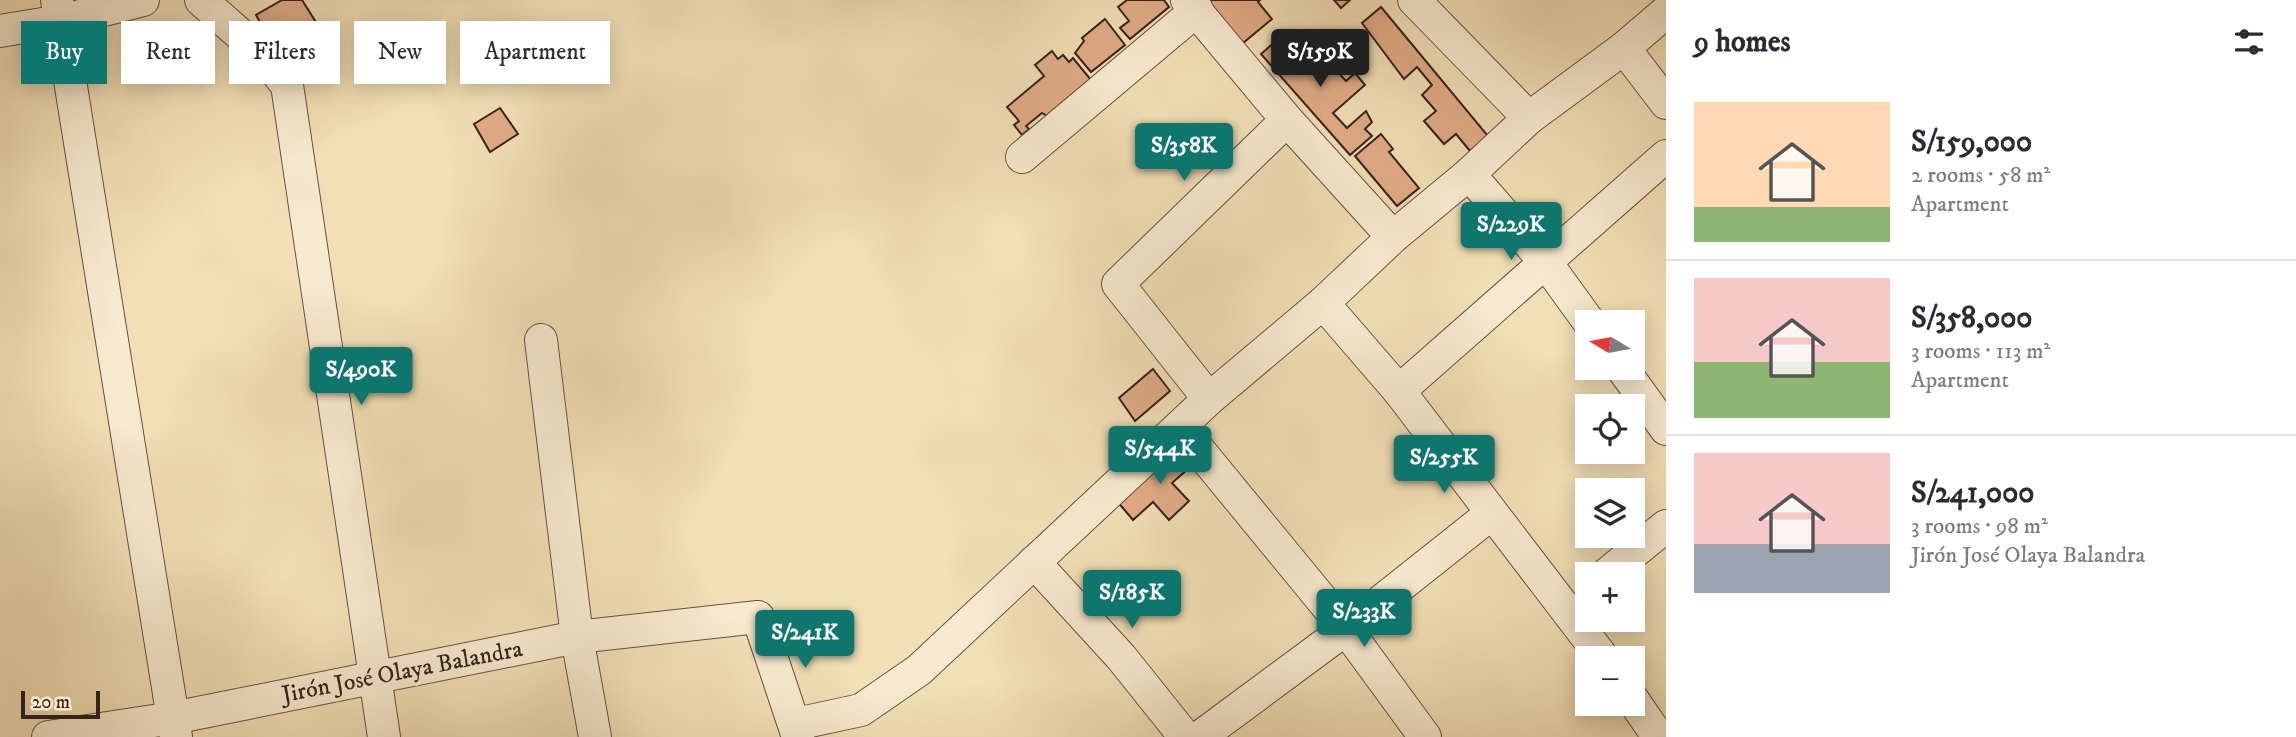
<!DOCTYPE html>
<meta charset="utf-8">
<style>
:root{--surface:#fff;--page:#f7f7f7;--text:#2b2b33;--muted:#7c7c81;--line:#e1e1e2;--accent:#0f766e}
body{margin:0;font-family:"IM FELL DW Pica",serif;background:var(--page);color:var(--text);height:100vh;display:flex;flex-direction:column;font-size:26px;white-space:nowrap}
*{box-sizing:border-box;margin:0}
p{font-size:23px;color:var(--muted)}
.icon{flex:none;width:38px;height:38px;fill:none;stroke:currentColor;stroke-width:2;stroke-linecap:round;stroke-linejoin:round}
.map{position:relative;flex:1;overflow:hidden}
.sheet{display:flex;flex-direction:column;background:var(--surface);width:630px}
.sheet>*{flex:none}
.banner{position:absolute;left:21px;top:21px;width:665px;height:63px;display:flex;gap:14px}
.needle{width:46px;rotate:280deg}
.buttons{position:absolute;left:1575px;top:310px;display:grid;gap:14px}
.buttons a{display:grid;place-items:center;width:70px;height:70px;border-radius:0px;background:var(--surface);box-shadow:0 4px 18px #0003;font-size:35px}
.scale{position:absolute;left:21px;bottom:18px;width:79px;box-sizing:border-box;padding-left:7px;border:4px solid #36221a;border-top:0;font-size:19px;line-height:24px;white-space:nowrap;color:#36221a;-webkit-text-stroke:5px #f7eacf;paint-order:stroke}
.price{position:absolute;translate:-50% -60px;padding:0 16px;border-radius:7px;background:var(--accent);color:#fff;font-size:23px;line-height:46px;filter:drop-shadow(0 2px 4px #0008)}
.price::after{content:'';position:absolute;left:50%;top:42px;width:21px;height:16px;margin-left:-10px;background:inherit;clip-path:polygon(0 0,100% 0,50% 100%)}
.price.current{background:#222;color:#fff}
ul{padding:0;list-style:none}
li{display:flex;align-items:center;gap:21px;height:175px;padding:0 28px}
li+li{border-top:2px solid var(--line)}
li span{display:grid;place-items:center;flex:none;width:196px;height:140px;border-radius:0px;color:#555}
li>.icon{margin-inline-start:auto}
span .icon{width:84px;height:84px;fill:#fffc;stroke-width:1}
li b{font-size:30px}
h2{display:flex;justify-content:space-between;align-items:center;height:84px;padding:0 28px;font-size:30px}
.pill{padding:0 24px;border-radius:0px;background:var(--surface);box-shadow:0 4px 18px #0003;font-size:24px;line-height:63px}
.pill.current{background:var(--accent);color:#fff}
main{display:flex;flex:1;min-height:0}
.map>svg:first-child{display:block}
.building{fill:#e0ac86;stroke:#36221a;stroke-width:2}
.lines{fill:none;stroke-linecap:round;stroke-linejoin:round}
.street-casing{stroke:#655141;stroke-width:34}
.street{stroke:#f7eacf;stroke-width:32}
.labels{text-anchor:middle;stroke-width:7;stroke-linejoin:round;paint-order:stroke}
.street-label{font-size:24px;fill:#36221a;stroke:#f7eacf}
</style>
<main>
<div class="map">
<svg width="1666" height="737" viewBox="0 0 1666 737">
<rect width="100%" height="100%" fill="#f2dfb5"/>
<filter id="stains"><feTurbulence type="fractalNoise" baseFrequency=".00286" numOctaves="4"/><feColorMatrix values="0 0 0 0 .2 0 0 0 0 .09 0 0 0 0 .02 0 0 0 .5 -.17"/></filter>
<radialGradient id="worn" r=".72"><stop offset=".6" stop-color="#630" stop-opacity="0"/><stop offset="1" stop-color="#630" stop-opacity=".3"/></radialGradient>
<g class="building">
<polygon points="282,0 302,0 324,35 281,61 256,15"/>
<polygon points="1127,0 1164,0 1169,7 1130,39 1120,28 1129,21 1118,7"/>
<polygon points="1207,0 1260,0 1258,2 1272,19 1243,43"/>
<polygon points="1334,0 1350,0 1341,8"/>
<polygon points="1381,7 1488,136 1470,151 1456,134 1444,144 1424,121 1436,111 1422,95 1432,85 1417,67 1404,79 1362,23"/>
<polygon points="1105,19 1125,45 1091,72 1075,53 1084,41 1082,38"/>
<polygon points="1284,34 1302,50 1306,46 1311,51 1316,47 1346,81 1355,73 1365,85 1333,113 1347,128 1366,111 1372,122 1365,129 1372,136 1350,155 1261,54"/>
<polygon points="1052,51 1058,59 1063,55 1069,62 1073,58 1091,80 1049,117 1042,113 1026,126 1029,129 1022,135 1014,125 1019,121 1007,107 1044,76 1035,65"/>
<polygon points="500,108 518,134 490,152 474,124"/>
<polygon points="1381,134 1393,149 1389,152 1419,188 1397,206 1355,156"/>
<polygon points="1153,369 1170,391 1135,421 1119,398"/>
<polygon points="1180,443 1197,461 1172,483 1189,501 1169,520 1153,502 1133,520 1117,501"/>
</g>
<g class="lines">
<defs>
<g id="street">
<polyline points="57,0 176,737"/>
<polyline points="201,0 260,52 287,85 384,737"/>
<polyline points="1187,0 1287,120 1393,237"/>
<polyline points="1414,0 1529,118"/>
<polyline points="0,31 61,21 143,0"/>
<polyline points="1624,48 1666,103"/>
<polyline points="1022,157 1197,10"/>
<polyline points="1469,174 1547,264 1589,322"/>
<polyline points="1323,303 1399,391 1603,658"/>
<polyline points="541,340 577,637 595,737"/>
<polyline points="1622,368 1666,429"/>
<polyline points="1399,391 1666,156"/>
<polyline points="1209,399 1118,284 1287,120"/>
<polyline points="1180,427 1346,629 1425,737"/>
<polyline points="1034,562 1121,657 1185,737"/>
<polyline points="1607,574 1666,526"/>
<polyline points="1633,700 1655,732"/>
<polyline points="796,724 861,710 919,670 1209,399 1323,303 1393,237 1469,174 1529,118 1624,48 1666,12"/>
<polyline points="48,737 173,718 577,637 758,617 798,737"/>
<polyline points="1200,737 1346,629 1491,514"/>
</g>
</defs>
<use href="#street" class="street-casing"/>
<use href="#street" class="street"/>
</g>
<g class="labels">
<g class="street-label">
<text transform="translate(402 671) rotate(-11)" y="8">Jirón José Olaya Balandra</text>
</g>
</g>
<rect width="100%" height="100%" filter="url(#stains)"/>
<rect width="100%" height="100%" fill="url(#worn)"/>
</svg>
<div class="buttons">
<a><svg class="needle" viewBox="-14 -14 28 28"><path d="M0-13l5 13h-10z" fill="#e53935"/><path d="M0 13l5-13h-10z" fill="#7c7c81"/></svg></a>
<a><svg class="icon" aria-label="locate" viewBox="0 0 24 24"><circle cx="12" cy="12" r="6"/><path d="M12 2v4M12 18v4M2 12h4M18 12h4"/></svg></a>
<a><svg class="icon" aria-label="layers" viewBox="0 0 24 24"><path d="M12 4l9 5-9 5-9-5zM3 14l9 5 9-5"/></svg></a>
<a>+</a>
<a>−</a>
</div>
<div class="scale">20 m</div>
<b class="price current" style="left:1320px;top:89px">S/159K</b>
<b class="price" style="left:1184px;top:183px">S/358K</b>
<b class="price" style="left:1511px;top:262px">S/229K</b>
<b class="price" style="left:361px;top:407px">S/490K</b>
<b class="price" style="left:1160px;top:486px">S/544K</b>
<b class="price" style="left:1444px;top:495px">S/255K</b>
<b class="price" style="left:1132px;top:630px">S/185K</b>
<b class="price" style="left:1364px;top:649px">S/233K</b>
<b class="price" style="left:805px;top:670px">S/241K</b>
<div class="banner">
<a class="pill current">Buy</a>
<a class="pill">Rent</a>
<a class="pill">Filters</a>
<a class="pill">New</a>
<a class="pill">Apartment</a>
</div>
</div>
<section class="sheet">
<h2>9 homes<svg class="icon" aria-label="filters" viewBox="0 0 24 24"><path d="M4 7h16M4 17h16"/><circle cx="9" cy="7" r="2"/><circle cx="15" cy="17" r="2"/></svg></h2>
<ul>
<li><span style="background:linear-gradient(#ffd9b3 75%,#8fb573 0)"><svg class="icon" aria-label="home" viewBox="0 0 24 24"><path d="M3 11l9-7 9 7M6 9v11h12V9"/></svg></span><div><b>S/159,000</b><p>2 rooms · 58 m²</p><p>Apartment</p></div></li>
<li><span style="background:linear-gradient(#f6c9c9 60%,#8fb573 0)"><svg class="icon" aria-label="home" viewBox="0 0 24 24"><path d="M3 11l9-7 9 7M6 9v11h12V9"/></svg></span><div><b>S/358,000</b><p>3 rooms · 113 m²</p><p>Apartment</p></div></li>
<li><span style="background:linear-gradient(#f6c9c9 65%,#9aa5b1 0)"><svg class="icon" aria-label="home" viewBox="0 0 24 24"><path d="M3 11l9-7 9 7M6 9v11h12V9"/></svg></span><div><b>S/241,000</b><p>3 rooms · 98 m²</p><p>Jirón José Olaya Balandra</p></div></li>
</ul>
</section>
</main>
